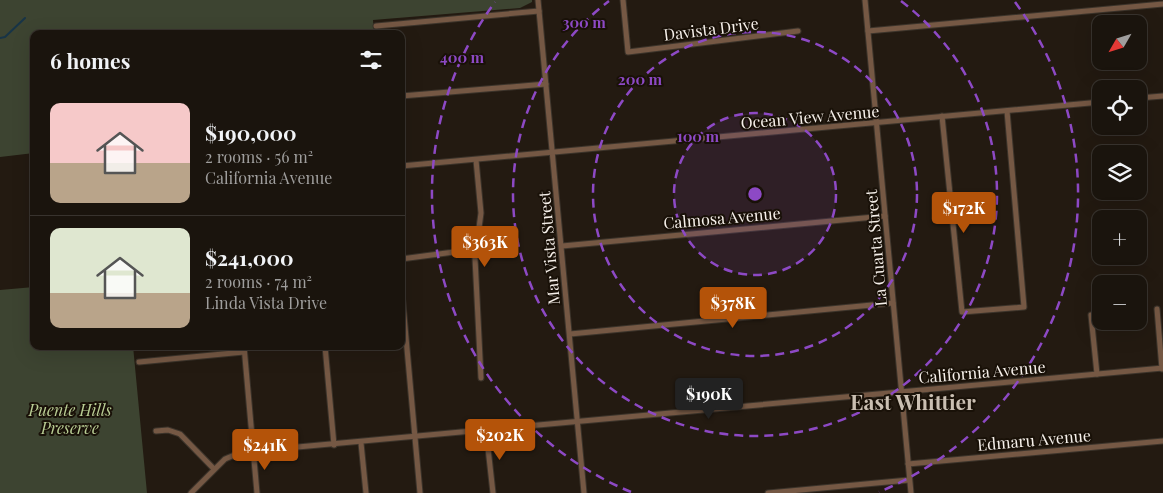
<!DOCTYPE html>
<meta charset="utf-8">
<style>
:root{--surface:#1a140d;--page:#27211b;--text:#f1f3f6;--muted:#9f9e9d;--line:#38332e;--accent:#b45309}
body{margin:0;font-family:"Playfair Display",serif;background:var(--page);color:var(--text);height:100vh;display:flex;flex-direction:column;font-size:19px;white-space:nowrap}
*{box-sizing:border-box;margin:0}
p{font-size:16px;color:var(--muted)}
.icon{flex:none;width:28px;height:28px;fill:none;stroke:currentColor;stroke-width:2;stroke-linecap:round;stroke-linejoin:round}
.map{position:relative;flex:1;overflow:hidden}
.sheet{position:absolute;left:30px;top:30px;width:375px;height:320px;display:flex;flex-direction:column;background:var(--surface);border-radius:10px;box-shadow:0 5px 20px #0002,0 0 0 1px var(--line)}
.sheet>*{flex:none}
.needle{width:32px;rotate:231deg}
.controls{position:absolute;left:1092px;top:15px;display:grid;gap:10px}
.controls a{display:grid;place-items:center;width:55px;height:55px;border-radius:10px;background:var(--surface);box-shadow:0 5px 20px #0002,0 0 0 1px var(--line);font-size:25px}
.price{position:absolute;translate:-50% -42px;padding:0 11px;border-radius:5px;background:var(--accent);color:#fff;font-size:16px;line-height:32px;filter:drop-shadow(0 1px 2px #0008)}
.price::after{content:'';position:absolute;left:50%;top:30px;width:15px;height:11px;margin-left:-8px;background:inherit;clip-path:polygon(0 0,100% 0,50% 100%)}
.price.active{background:#222;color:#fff}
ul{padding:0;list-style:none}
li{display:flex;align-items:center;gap:15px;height:125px;padding:0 20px}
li+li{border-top:1px solid var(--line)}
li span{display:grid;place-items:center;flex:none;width:140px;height:100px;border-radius:10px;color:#555}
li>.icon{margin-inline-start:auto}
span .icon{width:60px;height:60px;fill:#fffc;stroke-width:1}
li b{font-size:21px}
h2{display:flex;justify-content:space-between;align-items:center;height:60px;padding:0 20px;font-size:21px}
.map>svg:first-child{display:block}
.green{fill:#3d4431}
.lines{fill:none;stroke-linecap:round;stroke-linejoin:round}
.stream{stroke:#173447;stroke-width:2}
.minor-casing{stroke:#3c342b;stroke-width:7}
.minor{stroke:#755844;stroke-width:5}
.ring{fill:none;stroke:#8d49c5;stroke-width:2.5;stroke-dasharray:9 6}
.labels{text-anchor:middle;stroke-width:4;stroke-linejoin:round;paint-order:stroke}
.street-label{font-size:16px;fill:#f6f0ea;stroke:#191108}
.park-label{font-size:16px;font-style:italic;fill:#b9cd94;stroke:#191108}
.district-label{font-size:21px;font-weight:bold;fill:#cabfb2;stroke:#191108}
.centre{fill:#8d49c5;stroke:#191108;stroke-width:2.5}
.ring-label{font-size:15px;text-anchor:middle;font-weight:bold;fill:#8d49c5;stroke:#191108;stroke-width:4;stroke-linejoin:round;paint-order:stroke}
</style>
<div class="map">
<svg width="1163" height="493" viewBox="0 0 1163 493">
<rect width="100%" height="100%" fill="#231a11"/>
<g class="green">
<polygon points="0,0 532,0 532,2 520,8 373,20 374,34 34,34 34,153 0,157"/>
<polygon points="34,287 34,346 133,346 147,493 0,493 0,290"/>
</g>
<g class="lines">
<polyline class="stream" points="0,38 5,37 25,18"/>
<defs>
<g id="minor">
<polyline points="538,0 584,493"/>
<polyline points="623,0 628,52 798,31"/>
<polyline points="865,0 911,493"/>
<polyline points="376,26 539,11"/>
<polyline points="868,31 1163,4"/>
<polyline points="401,96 546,84"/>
<polyline points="1139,98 1163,96"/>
<polyline points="942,116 962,312 1024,307 1007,111"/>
<polyline points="476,160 481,213 475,258 481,378"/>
<polyline points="401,166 1101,102"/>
<polyline points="562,246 885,216"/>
<polyline points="401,259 477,249"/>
<polyline points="401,282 420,493"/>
<polyline points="1157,309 1162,369"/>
<polyline points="1091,315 1097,374"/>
<polyline points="570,334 893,303"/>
<polyline points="244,346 257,493"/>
<polyline points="325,346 334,445"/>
<polyline points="139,362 244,352"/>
<polyline points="486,430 493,493"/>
<polyline points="156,431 168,430 180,434 214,469"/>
<polyline points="361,443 366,493"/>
<polyline points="908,464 1163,441"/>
<polyline points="191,493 225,459 237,454 253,451 1163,368"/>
<polyline points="768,493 909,480"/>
</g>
</defs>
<use href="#minor" class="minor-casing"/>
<use href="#minor" class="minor"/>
</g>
<circle cx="755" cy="194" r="81" fill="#8d49c5" fill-opacity=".12"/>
<g class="ring">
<circle cx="755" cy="194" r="81"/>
<circle cx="755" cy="194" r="162"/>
<path d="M901 1A242 242 0 1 1 609 1"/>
<path d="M631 492A323 323 0 0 1 495 2M1015 2A323 323 0 0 1 879 492"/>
</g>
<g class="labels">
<g class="street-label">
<text transform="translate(711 29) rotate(-7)" y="6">Davista Drive</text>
<text transform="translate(810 117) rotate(-5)" y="6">Ocean View Avenue</text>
<text transform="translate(722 218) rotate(-5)" y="6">Calmosa Avenue</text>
<text transform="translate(549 248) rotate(-95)" y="6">Mar Vista Street</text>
<text transform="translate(876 248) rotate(-95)" y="6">La Cuarta Street</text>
<text transform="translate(982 372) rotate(-5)" y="6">California Avenue</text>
<text transform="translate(1034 440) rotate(-5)" y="6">Edmaru Avenue</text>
</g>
<g class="park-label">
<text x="70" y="416">Puente Hills<tspan x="70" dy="18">Preserve</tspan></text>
</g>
<g class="district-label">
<text x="913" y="410">East Whittier</text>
</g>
</g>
<circle cx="755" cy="194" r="8" class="centre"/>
<g class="ring-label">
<text x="584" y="28">300 m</text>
<text x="462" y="63">400 m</text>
<text x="640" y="85">200 m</text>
<text x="698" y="142">100 m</text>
</g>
</svg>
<div class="controls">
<a><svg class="needle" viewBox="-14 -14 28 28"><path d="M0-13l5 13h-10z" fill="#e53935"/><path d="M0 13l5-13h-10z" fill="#9f9e9d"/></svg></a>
<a><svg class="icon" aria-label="locate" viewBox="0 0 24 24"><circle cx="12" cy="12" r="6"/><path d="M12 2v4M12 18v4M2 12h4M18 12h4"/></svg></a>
<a><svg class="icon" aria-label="layers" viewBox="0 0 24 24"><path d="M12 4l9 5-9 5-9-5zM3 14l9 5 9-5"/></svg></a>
<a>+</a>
<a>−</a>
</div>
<b class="price" style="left:964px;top:234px">$172K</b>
<b class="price" style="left:485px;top:268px">$363K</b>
<b class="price" style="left:733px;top:329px">$378K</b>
<b class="price active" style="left:709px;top:420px">$190K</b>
<b class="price" style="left:500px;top:461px">$202K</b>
<b class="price" style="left:265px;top:471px">$241K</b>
<section class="sheet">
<h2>6 homes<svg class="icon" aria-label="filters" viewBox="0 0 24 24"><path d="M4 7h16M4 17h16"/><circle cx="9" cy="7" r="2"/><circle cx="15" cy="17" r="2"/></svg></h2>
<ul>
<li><span style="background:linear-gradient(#f6c9c9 60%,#b9a48a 0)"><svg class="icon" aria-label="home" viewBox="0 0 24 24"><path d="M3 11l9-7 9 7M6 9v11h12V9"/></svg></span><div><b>$190,000</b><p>2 rooms · 56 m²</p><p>California Avenue</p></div></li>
<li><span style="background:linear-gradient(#dfe7d0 65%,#b9a48a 0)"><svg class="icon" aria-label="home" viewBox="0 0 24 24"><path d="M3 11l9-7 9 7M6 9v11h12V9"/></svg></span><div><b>$241,000</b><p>2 rooms · 74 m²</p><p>Linda Vista Drive</p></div></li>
</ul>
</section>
</div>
